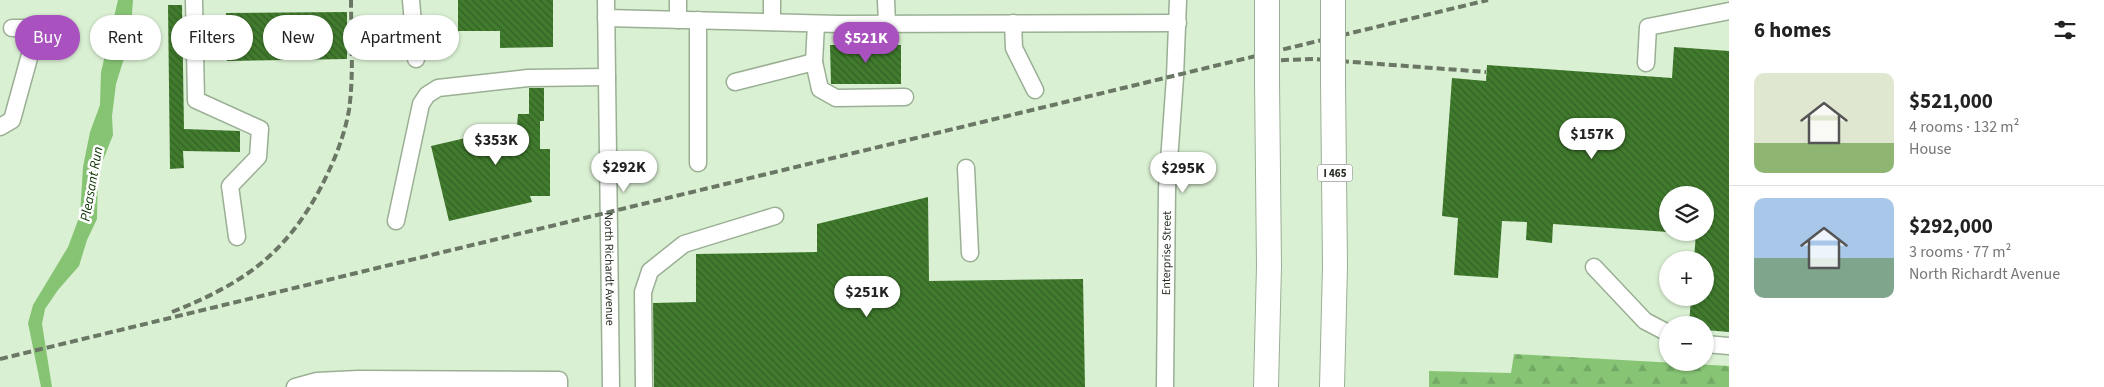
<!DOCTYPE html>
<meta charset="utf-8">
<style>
:root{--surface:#fff;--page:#f6f6f6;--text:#222;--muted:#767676;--line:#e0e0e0;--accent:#a851bf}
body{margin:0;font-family:"Source Sans 3",sans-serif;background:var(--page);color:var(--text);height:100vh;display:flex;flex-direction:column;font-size:19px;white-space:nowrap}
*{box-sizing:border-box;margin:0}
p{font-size:16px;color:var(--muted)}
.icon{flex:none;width:28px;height:28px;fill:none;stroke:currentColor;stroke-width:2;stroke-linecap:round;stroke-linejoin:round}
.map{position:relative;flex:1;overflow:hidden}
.side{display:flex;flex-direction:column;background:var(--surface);width:375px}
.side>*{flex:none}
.guide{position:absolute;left:15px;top:15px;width:475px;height:45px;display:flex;gap:10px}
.buttons{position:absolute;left:1659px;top:186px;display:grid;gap:10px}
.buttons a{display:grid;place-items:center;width:55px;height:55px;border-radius:50%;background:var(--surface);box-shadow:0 1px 4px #0004;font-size:25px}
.price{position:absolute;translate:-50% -42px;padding:0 11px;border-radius:18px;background:#fff;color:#222;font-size:16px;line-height:32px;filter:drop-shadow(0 1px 2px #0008)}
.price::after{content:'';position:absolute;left:50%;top:30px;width:15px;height:11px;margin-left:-8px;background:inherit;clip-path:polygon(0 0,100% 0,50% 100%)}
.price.current{background:var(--accent);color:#fff}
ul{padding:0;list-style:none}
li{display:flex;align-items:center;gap:15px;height:125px;padding:0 25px}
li+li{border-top:1px solid var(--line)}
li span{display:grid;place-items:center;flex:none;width:140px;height:100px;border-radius:10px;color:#555}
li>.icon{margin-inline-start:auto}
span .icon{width:60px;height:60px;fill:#fffc;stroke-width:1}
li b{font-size:21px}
h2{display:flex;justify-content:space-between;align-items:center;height:60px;padding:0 25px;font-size:21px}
.chip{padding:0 18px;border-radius:22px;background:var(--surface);box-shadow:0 1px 4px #0004;font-size:18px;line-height:45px}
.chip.current{background:var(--accent);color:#fff}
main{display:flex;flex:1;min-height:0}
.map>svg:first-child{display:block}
.forest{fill:url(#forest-firs)}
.water{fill:#86c474}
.building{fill:url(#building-back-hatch)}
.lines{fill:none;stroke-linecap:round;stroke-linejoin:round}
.minor-casing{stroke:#9aaf94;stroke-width:19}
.highway-casing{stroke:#9aaf94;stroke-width:26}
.minor{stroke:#fff;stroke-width:16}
.highway{stroke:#fff;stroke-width:24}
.rail{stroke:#6a7765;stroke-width:4;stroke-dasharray:8 4;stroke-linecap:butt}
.highway-bridge-casing{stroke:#9aaf94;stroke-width:26;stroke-linecap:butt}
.highway-bridge{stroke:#fff;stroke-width:24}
.labels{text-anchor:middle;stroke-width:5;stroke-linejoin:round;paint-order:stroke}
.shield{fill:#fff;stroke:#666b64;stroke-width:1}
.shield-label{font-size:11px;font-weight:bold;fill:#242c21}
.street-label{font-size:12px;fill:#242c21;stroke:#fff}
.water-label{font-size:14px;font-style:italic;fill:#0b3400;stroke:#fff}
</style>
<main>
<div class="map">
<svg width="1729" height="387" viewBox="0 0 1729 387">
<defs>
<pattern id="forest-firs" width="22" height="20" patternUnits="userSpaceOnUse" patternTransform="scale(1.25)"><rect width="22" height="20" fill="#87c575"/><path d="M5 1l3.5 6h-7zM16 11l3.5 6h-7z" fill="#74a965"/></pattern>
<pattern id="building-back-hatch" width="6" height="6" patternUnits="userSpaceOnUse" patternTransform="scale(1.25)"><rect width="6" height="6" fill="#417c2e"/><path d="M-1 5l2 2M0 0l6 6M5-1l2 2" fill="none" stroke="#346025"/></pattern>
</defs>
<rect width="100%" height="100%" fill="#daf0d3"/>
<polygon class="forest" points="1514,354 1729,366 1729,387 1429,387 1429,371 1511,373"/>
<polygon class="water" points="118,0 133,0 131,28 126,52 116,84 112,116 113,135 98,173 97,219 87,240 79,266 58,290 45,309 42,324 52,387 41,387 28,323 33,305 68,247 80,215 83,167 90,132 100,105 101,72"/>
<g class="building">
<polygon points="458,0 553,0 553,47 500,48 500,31 458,31"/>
<polygon points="168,5 182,5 184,129 240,131 240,152 183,151 184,168 170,169"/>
<polygon points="347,12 347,59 227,61 226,13"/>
<polygon points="830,45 901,45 901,84 831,84"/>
<polygon points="1674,47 1729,51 1729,332 1705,330 1705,325 1689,325 1691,298 1705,298 1705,260 1694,260 1696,232 1705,232 1705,195 1668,195 1668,232 1553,224 1552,243 1526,240 1527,222 1502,221 1498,278 1454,275 1458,218 1442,216 1452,78 1486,81 1487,65 1672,78"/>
<polygon points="529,88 544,88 544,121 540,121 540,149 550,149 550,196 530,196 532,202 449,221 431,146 517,126 518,114 529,114"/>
<polygon points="928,197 929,281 1083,279 1085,387 654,387 653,303 696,302 696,254 817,252 817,224"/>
</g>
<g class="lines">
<defs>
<g id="minor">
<polyline points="194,0 196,100 260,129 258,157 230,186 237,237"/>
<polyline points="411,0 416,59"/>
<path id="s1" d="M606,0L611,387"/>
<polyline points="678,0 678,20"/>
<polyline points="772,0 772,22"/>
<polyline points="886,0 887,24"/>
<polyline points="606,18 839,24 1178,23"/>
<polyline points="698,20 698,163"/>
<polyline points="1013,23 1014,48 1035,90"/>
<polyline points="814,62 820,89 836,98 905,97"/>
<polyline points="1646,63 1648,27 1729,11"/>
<polyline points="735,82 814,62 816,24"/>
<polyline points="0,127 12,120 34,40 28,28 12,28"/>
<polyline points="966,168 970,253"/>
<polyline points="396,221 421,104 427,95 438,88 528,78 607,77"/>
<polyline points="1594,267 1645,321 1668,333"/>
<polyline points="1705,344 1729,346"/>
<polyline points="295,387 317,381 358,379 559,380 559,387"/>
<polyline points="644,387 643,292 650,271 684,244 775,216"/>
<path id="s2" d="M1165,387L1167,189L1175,77L1178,0"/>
</g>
<g id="highway">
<polyline points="1267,0 1267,37"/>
<polyline points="1333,0 1333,20"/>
<polyline points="1266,387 1269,266 1267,81"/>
<polyline points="1332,387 1335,266 1333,81"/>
</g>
</defs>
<use href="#minor" class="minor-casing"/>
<use href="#highway" class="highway-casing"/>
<use href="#minor" class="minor"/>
<use href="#highway" class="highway"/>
<g class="rail">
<polyline points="1257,61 1313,59 1486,72"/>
<path d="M172,312C242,284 284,256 320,189C333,164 344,138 349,110C354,74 351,36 351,0"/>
<polyline points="0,359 1488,0"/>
</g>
<defs>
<g id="highway-bridge">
<polyline points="1333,20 1333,81"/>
<polyline points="1267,37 1267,81"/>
</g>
</defs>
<use href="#highway-bridge" class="highway-bridge-casing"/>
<use href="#highway-bridge" class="highway-bridge"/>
</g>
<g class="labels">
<rect class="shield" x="1317.5" y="164.5" width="35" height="17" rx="4"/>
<g class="shield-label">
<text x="1335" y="177">I 465</text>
</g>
<g class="street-label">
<text dy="4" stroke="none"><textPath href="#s2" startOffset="134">Enterprise Street</textPath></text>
<text dy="4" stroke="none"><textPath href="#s1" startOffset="269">North Richardt Avenue</textPath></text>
</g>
<g class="water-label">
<text transform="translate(91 184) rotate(-80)" y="5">Pleasant Run</text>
</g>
</g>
</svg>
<div class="buttons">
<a><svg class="icon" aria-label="layers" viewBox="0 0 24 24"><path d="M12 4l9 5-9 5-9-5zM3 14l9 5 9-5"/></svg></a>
<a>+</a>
<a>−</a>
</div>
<b class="price current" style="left:866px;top:64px">$521K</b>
<b class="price" style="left:1592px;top:160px">$157K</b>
<b class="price" style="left:496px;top:166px">$353K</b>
<b class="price" style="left:624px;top:193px">$292K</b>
<b class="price" style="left:1183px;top:194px">$295K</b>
<b class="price" style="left:867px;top:318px">$251K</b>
<div class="guide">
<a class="chip current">Buy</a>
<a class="chip">Rent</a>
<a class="chip">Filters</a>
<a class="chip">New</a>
<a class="chip">Apartment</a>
</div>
</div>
<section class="side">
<h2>6 homes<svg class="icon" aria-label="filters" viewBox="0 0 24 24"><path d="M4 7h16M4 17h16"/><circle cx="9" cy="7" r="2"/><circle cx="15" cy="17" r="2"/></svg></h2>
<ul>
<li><span style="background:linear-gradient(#dfe7d0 70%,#8fb573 0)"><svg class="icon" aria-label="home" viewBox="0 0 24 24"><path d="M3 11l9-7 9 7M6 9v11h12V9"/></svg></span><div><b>$521,000</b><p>4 rooms · 132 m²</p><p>House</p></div></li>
<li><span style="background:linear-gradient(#a9c7e8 60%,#7fa58c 0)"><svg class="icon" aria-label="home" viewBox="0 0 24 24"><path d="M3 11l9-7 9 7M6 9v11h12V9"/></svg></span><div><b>$292,000</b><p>3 rooms · 77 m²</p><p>North Richardt Avenue</p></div></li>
</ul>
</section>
</main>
